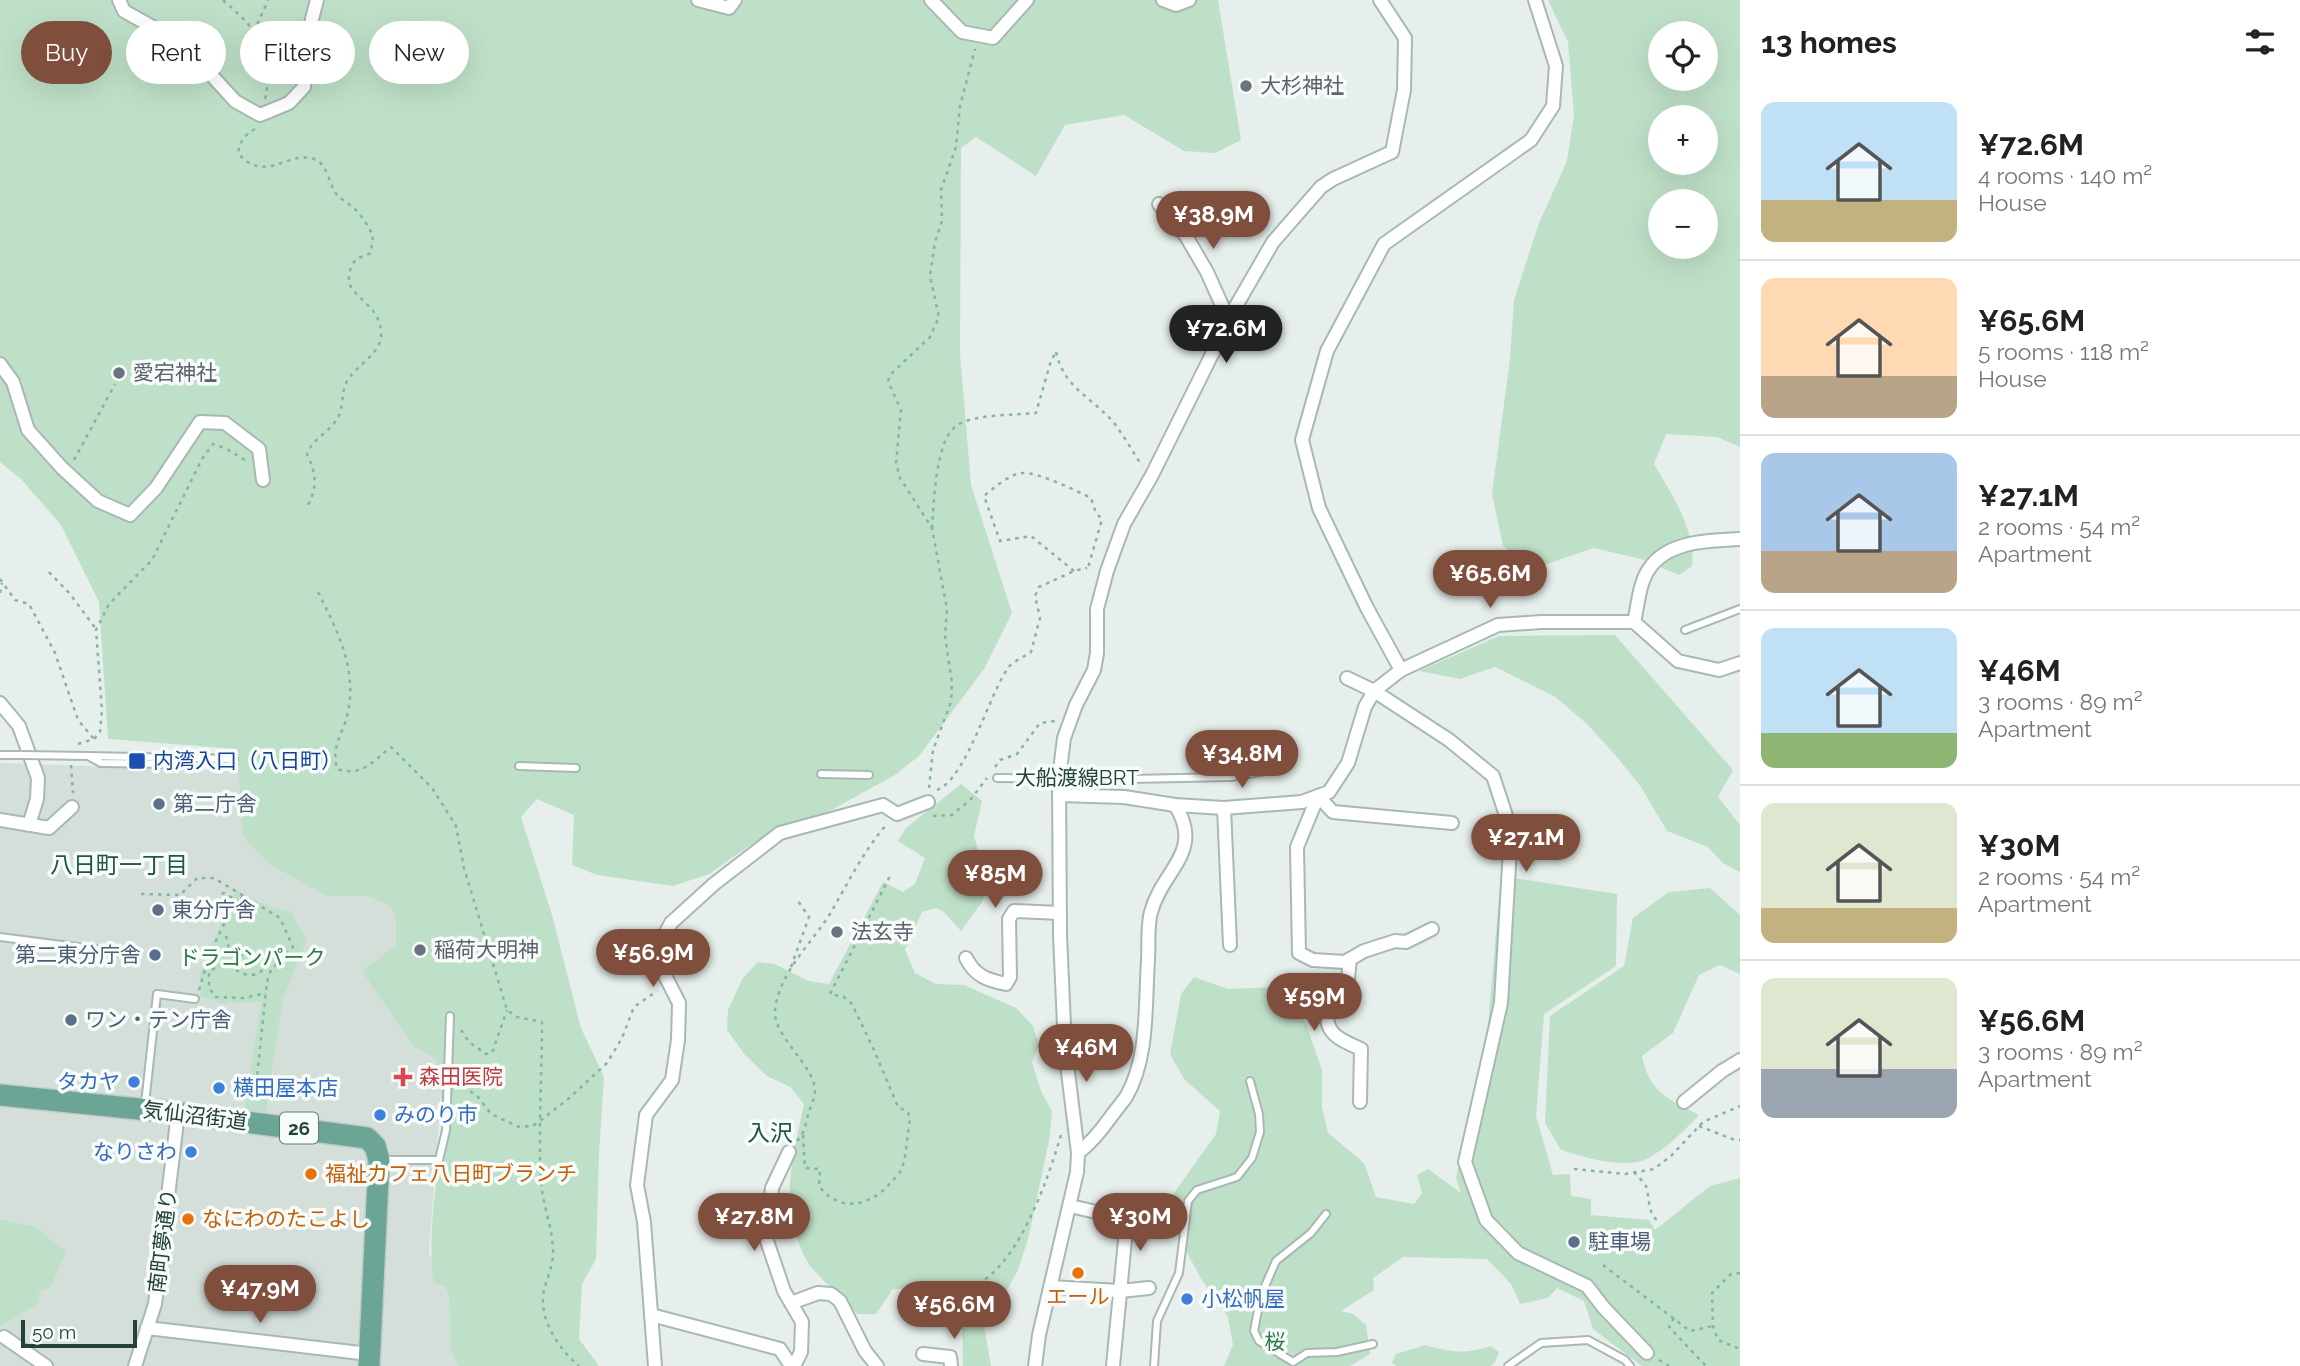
<!DOCTYPE html>
<meta charset="utf-8">
<style>
:root{--surface:#fff;--page:#f2f2f2;--text:#222;--muted:#767676;--line:#e0e0e0;--accent:#804e3d}
body{margin:0;font-family:Raleway,"Noto Sans JP",sans-serif;background:var(--page);color:var(--text);height:100vh;display:flex;flex-direction:column;font-size:26px;white-space:nowrap}
*{box-sizing:border-box;margin:0}
p{font-size:23px;color:var(--muted)}
.icon{flex:none;width:38px;height:38px;fill:none;stroke:currentColor;stroke-width:2;stroke-linecap:round;stroke-linejoin:round}
.map{position:relative;flex:1;overflow:hidden}
.side{display:flex;flex-direction:column;background:var(--surface);width:560px}
.side>*{flex:none}
.banner{position:absolute;left:21px;top:21px;width:665px;height:63px;display:flex;gap:14px}
.controls{position:absolute;left:1648px;top:21px;display:grid;gap:14px}
.controls a{display:grid;place-items:center;width:70px;height:70px;border-radius:50%;background:var(--surface);box-shadow:0 7px 28px #0002;font-size:35px}
.scale{position:absolute;left:21px;bottom:18px;width:116px;box-sizing:border-box;padding-left:7px;border:4px solid #24423a;border-top:0;font-size:19px;line-height:24px;white-space:nowrap;color:#24423a;-webkit-text-stroke:5px #f7fbf9;paint-order:stroke}
.price{position:absolute;translate:-50% -60px;padding:0 16px;border-radius:24px;background:var(--accent);color:#fff;font-size:23px;line-height:46px;filter:drop-shadow(0 2px 4px #0008)}
.price::after{content:'';position:absolute;left:50%;top:42px;width:21px;height:16px;margin-left:-10px;background:inherit;clip-path:polygon(0 0,100% 0,50% 100%)}
.price.selected{background:#222;color:#fff}
ul{padding:0;list-style:none}
li{display:flex;align-items:center;gap:21px;height:175px;padding:0 21px}
li+li{border-top:2px solid var(--line)}
li span{display:grid;place-items:center;flex:none;width:196px;height:140px;border-radius:14px;color:#555}
li>.icon{margin-inline-start:auto}
span .icon{width:84px;height:84px;fill:#fffc;stroke-width:1}
li b{font-size:30px}
h2{display:flex;justify-content:space-between;align-items:center;height:84px;padding:0 21px;font-size:30px}
.chip{padding:0 24px;border-radius:32px;background:var(--surface);box-shadow:0 7px 28px #0002;font-size:24px;line-height:63px}
.chip.selected{background:var(--accent);color:#fff}
main{display:flex;flex:1;min-height:0}
.map>svg:first-child{display:block}
.built{fill:#d4dfda}
.green{fill:#bfe0c8;fill-rule:evenodd}
.lines{fill:none;stroke-linecap:round;stroke-linejoin:round}
.service-casing{stroke:#a8b8b2;stroke-width:10}
.minor-casing{stroke:#a8b8b2;stroke-width:16}
.primary-casing{stroke:#c2cac8;stroke-width:24}
.path{stroke:#86b3a5;stroke-width:2.5;stroke-dasharray:3.5 5;stroke-linecap:butt}
.service{stroke:#fff;stroke-width:6}
.minor{stroke:#fff;stroke-width:12}
.primary{stroke:#6aa596;stroke-width:21}
.service-bridge-casing{stroke:#a8b8b2;stroke-width:10;stroke-linecap:butt}
.service-bridge{stroke:#fff;stroke-width:6}
.worship-dot{fill:#6b7280;stroke:#f7fbf9;stroke-width:2.5}
.transit-dot{fill:#1a4fb4;stroke:#f7fbf9;stroke-width:2.5}
.service-dot{fill:#5c6f8a;stroke:#f7fbf9;stroke-width:2.5}
.health-dot{fill:#e0444e;stroke:#f7fbf9;stroke-width:2.5}
.shop-dot{fill:#3f7fe0;stroke:#f7fbf9;stroke-width:2.5}
.food-dot{fill:#e8710a;stroke:#f7fbf9;stroke-width:2.5}
.labels{text-anchor:middle;stroke-width:7;stroke-linejoin:round;paint-order:stroke}
.shield{fill:#f7fbf9;stroke:#637a73;stroke-width:2}
.shield-label{font-size:19px;font-weight:bold;fill:#24423a}
.worship-label{font-size:21px;fill:#5b616d;stroke:#f7fbf9;text-anchor:start}
.transit-label{font-size:21px;fill:#164399;stroke:#f7fbf9;text-anchor:start}
.street-label{font-size:21px;fill:#24423a;stroke:#f7fbf9}
.service-label{font-size:21px;fill:#4e5e75;stroke:#f7fbf9;text-anchor:start}
.park-label{font-size:21px;fill:#2d7a4b;stroke:#f7fbf9}
.health-label{font-size:21px;fill:#be3a42;stroke:#f7fbf9;text-anchor:start}
.shop-label{font-size:21px;fill:#366cbe;stroke:#f7fbf9;text-anchor:start}
.food-label{font-size:21px;fill:#c56008;stroke:#f7fbf9;text-anchor:start}
.neighbourhood-label{font-size:23px;fill:#1f5548;stroke:#f7fbf9}
</style>
<main>
<div class="map">
<svg width="1740" height="1366" viewBox="0 0 1740 1366">
<rect width="100%" height="100%" fill="#e6efeb"/>
<polygon class="built" points="0,763 239,771 243,836 326,896 366,896 391,906 396,918 396,945 414,1047 436,1059 441,1093 429,1253 449,1296 450,1344 458,1366 0,1366 0,1327 39,1303 39,1292 34,1226 0,1219"/>
<g class="green">
<path d="M0,0H1218L1241,140L1215,153L1184,151L1124,115L1065,125L1036,176L976,137L961,148L960,354L971,485L1012,613L984,669L919,756L895,775L824,814L755,842L709,874L673,886L597,875L572,865L574,815L537,799L521,817L552,915L581,1028L604,1077L599,1153L596,1259L582,1284L579,1339L599,1366H458L450,1347L449,1296L445,1287L434,1283C424,1218 446,1156 441,1091C440,1081 437,1070 436,1059L414,1047L362,971L396,945V918L391,906L366,896H326L268,863L243,836L237,749L108,739L99,602L61,525L21,479L0,462Z"/>
<path d="M1548,0H1740V447L1717,437L1666,434L1654,464C1672,495 1696,530 1692,566L1679,575L1641,559L1594,548L1535,568L1523,562L1503,546L1492,494L1510,359L1514,300L1539,223L1567,161L1574,115L1568,42ZM1661,33H1706V79H1661ZM1661,117H1706V163H1661ZM1661,201H1706V247H1661Z"/>
<polygon points="1615,635 1733,770 1718,797 1740,825 1740,872 1723,863 1708,847 1667,831 1641,787 1617,757 1587,724 1554,696 1495,667 1460,679 1419,671 1499,636"/>
<path d="M961,784L982,801L974,836L988,885L982,902L961,931L944,912L936,908L922,912L905,950L915,973L936,984L964,985L1016,1008L1033,1026L1039,1045L1032,1062L1041,1091L1052,1111L1049,1141L1028,1239L1018,1270L1007,1290L982,1314L991,1366H963C962,1354 964,1331 960,1321C950,1296 917,1288 893,1289L876,1314H857C846,1301 816,1275 808,1263C777,1207 792,1162 804,1104L790,1087L767,1076L745,1055L727,1030L728,1010L743,978L758,962L775,964L808,981L829,984L883,882L903,892L915,884L925,858L898,841L906,828Z"/>
<polygon points="1501,876 1617,894 1616,966 1544,1014 1536,1116 1553,1175 1570,1174 1571,1196 1591,1199 1591,1215 1649,1220 1655,1230 1710,1186 1740,1178 1740,1366 1642,1366 1593,1329 1584,1301 1557,1288 1548,1298 1520,1304 1511,1284 1487,1259 1403,1257 1373,1278 1374,1290 1341,1311 1353,1314 1366,1325 1370,1354 1350,1366 1224,1366 1233,1345 1228,1317 1202,1280 1173,1227 1174,1193 1216,1134 1220,1111 1184,1079 1170,1054 1181,994 1194,977 1228,989 1280,987 1306,1024 1322,1070 1322,1107 1328,1133 1364,1163 1376,1197 1414,1204 1422,1193 1417,1175 1428,1169 1461,1193 1456,1178 1488,1025"/>
<path d="M1710,888L1740,915V974L1720,965L1699,975L1673,1033L1642,1056C1649,1093 1669,1099 1699,1115C1685,1130 1658,1158 1637,1162C1612,1166 1585,1157 1561,1150L1545,1123L1550,1016L1624,966L1633,918L1669,892Z"/>
<polygon points="235,890 270,907 291,912 307,941 296,965 282,1003 266,1112 245,1109 261,1002 219,1003 201,996 199,974"/>
<polygon points="0,1219 34,1226 66,1252 50,1288 39,1292 39,1303 0,1327"/>
<path d="M1425,1345C1451,1352 1465,1355 1490,1346L1499,1352L1495,1362L1490,1366H1396L1392,1363L1396,1354Z"/>
</g>
<g class="lines">
<defs>
<g id="service">
<polyline points="1685,630 1740,609"/>
<polyline points="0,755 22,755"/>
<polyline points="88,756 234,759"/>
<polyline points="90,757 101,763 174,764 185,761"/>
<polyline points="519,766 576,768"/>
<polyline points="821,774 869,775"/>
<polyline points="997,778 1130,779 1231,777 1283,768"/>
<polyline points="0,937 131,954"/>
<polyline points="145,1104 157,994 195,999"/>
<polyline points="383,1160 439,1160 446,1130 450,1016"/>
<polyline points="1326,1214 1311,1233 1276,1261 1262,1293 1258,1310 1254,1331 1259,1341 1293,1362 1307,1353 1337,1352 1373,1344"/>
<polyline points="1154,1366 1157,1321 1179,1273 1188,1201 1197,1190 1237,1177 1252,1158 1260,1132 1259,1114 1250,1081"/>
<polyline points="1508,1366 1541,1343 1588,1340 1625,1360 1630,1366"/>
</g>
<g id="minor">
<polyline points="119,0 124,11 183,44 235,101 260,115 289,103 304,87 312,19 317,0"/>
<polyline points="698,0 729,8 735,0"/>
<polyline points="931,0 962,32 993,38 1027,0"/>
<polyline points="1163,0 1176,5 1189,0"/>
<polyline points="1159,204 1186,236 1207,272 1229,321"/>
<polyline points="0,364 13,382 28,430 62,468 98,501 130,515 156,488 200,422 225,423 259,449 263,480"/>
<path d="M1634,622C1638,606 1639,583 1649,569C1668,540 1710,541 1740,539"/>
<polyline points="1401,670 1367,608 1319,508 1302,440 1327,351 1384,244 1531,140 1553,106 1556,66 1535,0"/>
<polyline points="1347,678 1374,691 1449,740 1493,776 1511,831 1501,1003 1465,1162 1486,1220 1518,1253 1587,1286 1604,1308 1647,1353"/>
<polyline points="0,703 19,726 38,778 37,799 29,825"/>
<polyline points="1059,795 1124,797 1175,805 1224,808 1302,802 1329,792 1348,763 1365,707 1374,691 1401,670 1498,625 1541,622 1634,622 1678,661 1719,670 1740,663"/>
<polyline points="1224,808 1230,945"/>
<polyline points="0,820 49,828 72,807"/>
<polyline points="1432,929 1406,942 1395,941 1364,951 1345,962 1313,960 1299,953 1297,847 1318,796 1333,812 1452,823"/>
<path d="M966,958C975,976 987,980 1006,984L1010,977L1009,919L1014,911L1060,913"/>
<path d="M1350,959L1346,998L1329,1008C1321,1033 1342,1041 1361,1049L1360,1102"/>
<polyline points="1684,1102 1722,1071 1740,1060"/>
<polyline points="789,1152 772,1188 766,1238 784,1291 802,1322 801,1352 794,1366"/>
<path d="M1078,1153C1091,1143 1100,1132 1110,1118C1115,1111 1121,1104 1126,1097C1149,1058 1145,1003 1148,960C1149,945 1147,926 1151,912C1162,870 1205,852 1175,805"/>
<polyline points="1070,1206 1127,1219 1113,1366"/>
<polyline points="1050,1287 1120,1291 1149,1288"/>
<polyline points="791,1303 818,1293 831,1294 840,1301 865,1351 877,1366"/>
<polyline points="651,1315 780,1349 791,1366"/>
<polyline points="147,1328 369,1354"/>
<polyline points="4,1337 46,1366"/>
<polyline points="923,1354 950,1357 951,1366"/>
<polyline points="135,1366 155,1304 178,1113"/>
<polyline points="655,1366 644,1222 637,1185 646,1115 672,1080 678,1040 679,1003 654,954 671,923 714,884 780,833 883,805 897,814 928,802"/>
<polyline points="1035,1366 1039,1335 1077,1172 1078,1153 1065,1048 1060,935 1059,778 1064,738 1076,705 1094,670 1097,653 1097,609 1107,571 1124,524 1152,475 1236,306 1273,242 1321,187 1333,179 1392,152 1404,90 1405,38 1380,0"/>
</g>
<polyline id="primary" points="0,1095 178,1113 367,1138 375,1146 379,1160 369,1366"/>
</defs>
<use href="#service" class="service-casing"/>
<use href="#minor" class="minor-casing"/>
<use href="#primary" class="primary-casing"/>
<g class="path">
<path d="M223,0C250,24 262,34 266,72C267,82 268,90 265,99"/>
<polyline points="254,32 268,0"/>
<path d="M255,129C245,134 240,141 238,153C265,185 288,150 314,159C328,164 329,185 337,195C340,199 346,201 350,205C360,212 367,225 373,235L371,253C367,255 359,257 356,260C349,266 346,283 353,290C365,304 381,312 381,334C382,352 360,363 350,377C339,390 346,408 335,422C326,434 312,440 307,454C316,474 318,485 308,505"/>
<polyline points="74,460 115,384"/>
<path d="M932,528C934,504 935,436 959,424C978,414 1015,415 1036,413L1050,364L1056,351C1063,388 1092,397 1114,423C1124,436 1133,452 1142,466"/>
<path d="M1074,571L1031,536L1000,541L984,496C994,488 1009,474 1023,473C1038,472 1077,491 1091,498L1096,513L1102,519L1088,568"/>
<polyline points="49,572 70,594 96,629"/>
<polyline points="0,579 15,600 29,604 55,653 78,720 94,739"/>
<path d="M318,592C337,630 357,668 348,712C343,736 331,743 337,769C362,777 372,762 391,747L432,788L456,826L464,868L507,1010L517,1017L542,1022C542,1075 538,1129 541,1182C543,1208 554,1230 553,1256C552,1271 542,1287 543,1303C544,1327 562,1352 579,1366"/>
<polyline points="0,593 2,583"/>
<polyline points="78,744 94,739 100,732 102,710 96,630 109,604 152,560 202,459 213,444 227,449 248,462"/>
<polyline points="71,765 73,793"/>
<polyline points="995,767 1000,760 1017,754 1040,723 1056,721"/>
<polyline points="929,788 933,750 951,702 952,683 945,636 947,609 932,528 900,478 896,463 901,410 888,381 892,373 930,337 939,317 930,276 935,242 942,221 941,190 956,147 960,106 975,49"/>
<path d="M937,790C966,779 989,695 1008,668C1013,661 1024,657 1031,652L1040,618L1035,596L1039,587L1074,571L1087,568"/>
<polyline points="933,816 952,815 971,799 987,778"/>
<polyline points="141,894 180,895 197,878 214,878 280,918 293,947 271,970 267,982 254,1105"/>
<path d="M226,936L229,949L237,954L263,961L264,969C240,989 235,952 209,972V987L215,997L244,998L266,993"/>
<polyline points="791,967 809,917 798,901"/>
<polyline points="199,990 210,953 225,922 221,894 224,893 241,903 242,896"/>
<polyline points="461,1030 469,1042 486,1054 492,1053 507,1010"/>
<polyline points="460,1078 466,1088 478,1097 491,1114 519,1127 533,1126 567,1100 607,1063 622,1038 634,1007 657,991"/>
<polyline points="1699,1126 1732,1139 1740,1140"/>
<path d="M803,1135L805,1168L820,1169L819,1186C840,1214 872,1206 892,1181C896,1177 900,1173 902,1168C907,1153 907,1135 910,1119L908,1112L898,1107L874,1050L852,1004L844,997L830,994L889,878L886,874"/>
<path d="M797,1141C805,1133 806,1122 809,1112C811,1105 815,1098 815,1091C815,1066 773,1036 775,1011C778,974 811,944 830,914C848,883 864,850 887,824"/>
<polyline points="1574,1169 1625,1174 1654,1169 1671,1156 1703,1122 1740,1106"/>
<path d="M1634,1172C1637,1176 1644,1182 1646,1186C1650,1198 1647,1212 1658,1221"/>
<polyline points="1603,1265 1690,1331 1713,1326"/>
<polyline points="1740,1273 1731,1274 1712,1293 1713,1326 1718,1340 1740,1349"/>
<path d="M945,1287C1007,1306 1048,1179 1061,1135"/>
<polyline points="1674,1318 1669,1327 1706,1366"/>
<polyline points="1659,1360 1669,1366"/>
</g>
<use href="#service" class="service"/>
<use href="#minor" class="minor"/>
<use href="#primary" class="primary"/>
<defs>
<polyline id="service-bridge" points="22,755 88,756"/>
</defs>
<use href="#service-bridge" class="service-bridge-casing"/>
<use href="#service-bridge" class="service-bridge"/>
</g>
<g class="worship-dot">
<circle cx="1246" cy="86" r="7"/>
<circle cx="119" cy="373" r="7"/>
<circle cx="837" cy="932" r="7"/>
<circle cx="420" cy="950" r="7"/>
</g>
<rect class="transit-dot" x="128" y="752" width="18" height="18" rx="3.5"/>
<g class="service-dot">
<circle cx="159" cy="804" r="7"/>
<circle cx="158" cy="910" r="7"/>
<circle cx="155" cy="955" r="7"/>
<circle cx="71" cy="1020" r="7"/>
<circle cx="1574" cy="1242" r="7"/>
</g>
<path class="health-dot" d="M399.5 1066.5h7v7h7v7h-7v7h-7v-7h-7v-7h7z"/>
<g class="shop-dot">
<circle cx="134" cy="1082" r="7"/>
<circle cx="219" cy="1088" r="7"/>
<circle cx="380" cy="1115" r="7"/>
<circle cx="191" cy="1152" r="7"/>
<circle cx="1187" cy="1299" r="7"/>
</g>
<g class="food-dot">
<circle cx="311" cy="1174" r="7"/>
<circle cx="188" cy="1219" r="7"/>
<circle cx="1078" cy="1273" r="7"/>
</g>
<g class="labels">
<rect class="shield" x="280" y="1112.5" width="38" height="31" rx="5"/>
<g class="shield-label">
<text x="299" y="1135">26</text>
</g>
<g class="worship-label">
<text x="1260" y="93">大杉神社</text>
<text x="133" y="380">愛宕神社</text>
<text x="851" y="939">法玄寺</text>
<text x="434" y="957">稲荷大明神</text>
</g>
<g class="transit-label">
<text x="153" y="768">内湾入口（八日町）</text>
</g>
<g class="street-label">
<text x="1077" y="785">大船渡線BRT</text>
<text transform="translate(195 1116) rotate(7)" y="7">気仙沼街道</text>
<text transform="translate(163 1241) rotate(-83)" y="7">南町夢通り</text>
</g>
<g class="service-label">
<text x="173" y="811">第二庁舎</text>
<text x="172" y="917">東分庁舎</text>
<text x="141" y="962" text-anchor="end">第二東分庁舎</text>
<text x="85" y="1027">ワン・テン庁舎</text>
<text x="1588" y="1249">駐車場</text>
</g>
<g class="park-label">
<text x="252" y="965">ドラゴンパーク</text>
<text x="1275" y="1349">桜</text>
</g>
<g class="health-label">
<text x="419" y="1084">森田医院</text>
</g>
<g class="shop-label">
<text x="120" y="1089" text-anchor="end">タカヤ</text>
<text x="233" y="1095">横田屋本店</text>
<text x="394" y="1122">みのり市</text>
<text x="177" y="1159" text-anchor="end">なりさわ</text>
<text x="1201" y="1306">小松帆屋</text>
</g>
<g class="food-label">
<text x="325" y="1181">福祉カフェ八日町ブランチ</text>
<text x="202" y="1226">なにわのたこよし</text>
<text x="1078" y="1304" text-anchor="middle">エール</text>
</g>
<g class="neighbourhood-label">
<text x="119" y="873">八日町一丁目</text>
<text x="770" y="1141">入沢</text>
</g>
</g>
</svg>
<div class="controls">
<a><svg class="icon" aria-label="locate" viewBox="0 0 24 24"><circle cx="12" cy="12" r="6"/><path d="M12 2v4M12 18v4M2 12h4M18 12h4"/></svg></a>
<a>+</a>
<a>−</a>
</div>
<div class="scale">50 m</div>
<b class="price" style="left:1213px;top:251px">¥38.9M</b>
<b class="price selected" style="left:1226px;top:365px">¥72.6M</b>
<b class="price" style="left:1490px;top:610px">¥65.6M</b>
<b class="price" style="left:1242px;top:790px">¥34.8M</b>
<b class="price" style="left:1526px;top:874px">¥27.1M</b>
<b class="price" style="left:995px;top:910px">¥85M</b>
<b class="price" style="left:653px;top:989px">¥56.9M</b>
<b class="price" style="left:1314px;top:1033px">¥59M</b>
<b class="price" style="left:1086px;top:1084px">¥46M</b>
<b class="price" style="left:754px;top:1253px">¥27.8M</b>
<b class="price" style="left:1140px;top:1253px">¥30M</b>
<b class="price" style="left:260px;top:1325px">¥47.9M</b>
<b class="price" style="left:954px;top:1341px">¥56.6M</b>
<div class="banner">
<a class="chip selected">Buy</a>
<a class="chip">Rent</a>
<a class="chip">Filters</a>
<a class="chip">New</a>
</div>
</div>
<section class="side">
<h2>13 homes<svg class="icon" aria-label="filters" viewBox="0 0 24 24"><path d="M4 7h16M4 17h16"/><circle cx="9" cy="7" r="2"/><circle cx="15" cy="17" r="2"/></svg></h2>
<ul>
<li><span style="background:linear-gradient(#bfe0f5 70%,#c2b280 0)"><svg class="icon" aria-label="home" viewBox="0 0 24 24"><path d="M3 11l9-7 9 7M6 9v11h12V9"/></svg></span><div><b>¥72.6M</b><p>4 rooms · 140 m²</p><p>House</p></div></li>
<li><span style="background:linear-gradient(#ffd9b3 70%,#b9a48a 0)"><svg class="icon" aria-label="home" viewBox="0 0 24 24"><path d="M3 11l9-7 9 7M6 9v11h12V9"/></svg></span><div><b>¥65.6M</b><p>5 rooms · 118 m²</p><p>House</p></div></li>
<li><span style="background:linear-gradient(#a9c7e8 70%,#b9a48a 0)"><svg class="icon" aria-label="home" viewBox="0 0 24 24"><path d="M3 11l9-7 9 7M6 9v11h12V9"/></svg></span><div><b>¥27.1M</b><p>2 rooms · 54 m²</p><p>Apartment</p></div></li>
<li><span style="background:linear-gradient(#bfe0f5 75%,#8fb573 0)"><svg class="icon" aria-label="home" viewBox="0 0 24 24"><path d="M3 11l9-7 9 7M6 9v11h12V9"/></svg></span><div><b>¥46M</b><p>3 rooms · 89 m²</p><p>Apartment</p></div></li>
<li><span style="background:linear-gradient(#dfe7d0 75%,#c2b280 0)"><svg class="icon" aria-label="home" viewBox="0 0 24 24"><path d="M3 11l9-7 9 7M6 9v11h12V9"/></svg></span><div><b>¥30M</b><p>2 rooms · 54 m²</p><p>Apartment</p></div></li>
<li><span style="background:linear-gradient(#dfe7d0 65%,#9aa5b1 0)"><svg class="icon" aria-label="home" viewBox="0 0 24 24"><path d="M3 11l9-7 9 7M6 9v11h12V9"/></svg></span><div><b>¥56.6M</b><p>3 rooms · 89 m²</p><p>Apartment</p></div></li>
</ul>
</section>
</main>
